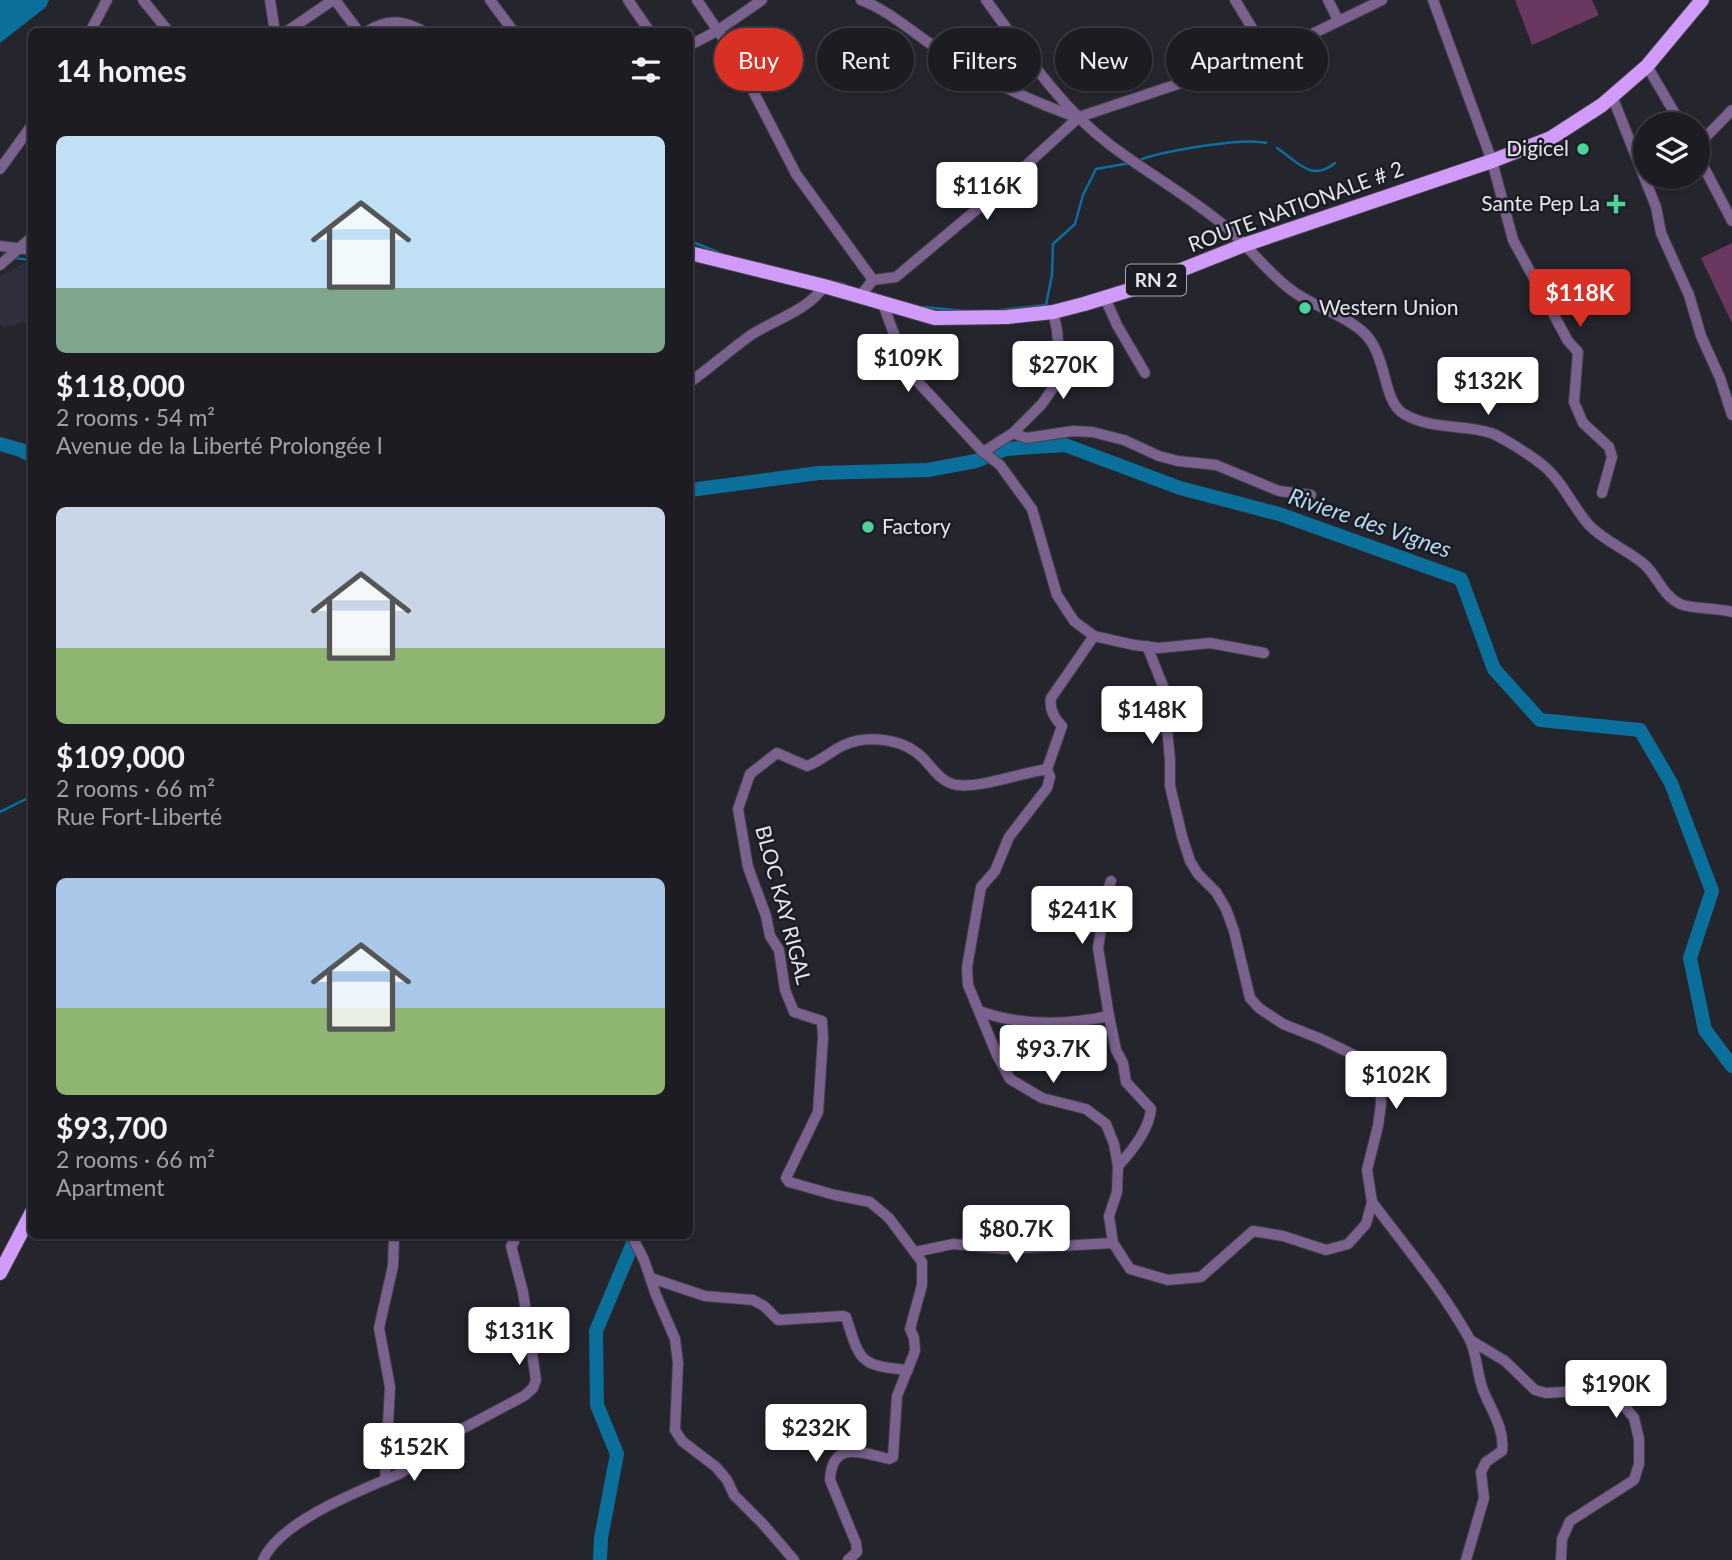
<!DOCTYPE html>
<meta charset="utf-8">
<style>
:root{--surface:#1c1c22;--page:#29292f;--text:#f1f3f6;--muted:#a0a1a5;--line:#3a3a40;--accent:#d93025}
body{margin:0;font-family:Lato,sans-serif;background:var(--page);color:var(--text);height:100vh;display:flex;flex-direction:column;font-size:26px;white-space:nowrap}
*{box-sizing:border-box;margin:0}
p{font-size:23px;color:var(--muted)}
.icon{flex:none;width:38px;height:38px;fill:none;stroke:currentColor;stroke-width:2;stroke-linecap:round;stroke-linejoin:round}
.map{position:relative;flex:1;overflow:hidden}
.drawer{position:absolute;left:28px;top:28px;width:665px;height:1211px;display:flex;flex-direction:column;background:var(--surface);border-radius:10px;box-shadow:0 2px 5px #0004,0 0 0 2px var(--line)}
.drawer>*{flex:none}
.hud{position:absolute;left:714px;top:28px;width:665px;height:63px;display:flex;gap:14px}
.fabs{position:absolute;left:1633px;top:112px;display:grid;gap:14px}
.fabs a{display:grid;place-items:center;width:77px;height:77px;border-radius:50%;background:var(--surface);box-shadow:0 2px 5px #0004,0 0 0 2px var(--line);font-size:35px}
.price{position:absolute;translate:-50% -60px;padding:0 16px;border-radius:7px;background:#fff;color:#222;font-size:23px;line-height:46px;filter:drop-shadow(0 2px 4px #0008)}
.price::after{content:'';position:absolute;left:50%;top:42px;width:21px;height:16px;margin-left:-10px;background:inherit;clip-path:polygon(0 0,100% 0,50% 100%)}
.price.on{background:var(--accent);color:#fff}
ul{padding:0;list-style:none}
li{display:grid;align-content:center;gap:14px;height:371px;padding:0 28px}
li span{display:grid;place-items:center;height:217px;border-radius:10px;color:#555}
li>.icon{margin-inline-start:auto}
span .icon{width:126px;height:126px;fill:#fffc;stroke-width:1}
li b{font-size:30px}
h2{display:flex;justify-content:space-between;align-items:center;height:84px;padding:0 28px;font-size:30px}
.chip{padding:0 24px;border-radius:32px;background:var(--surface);box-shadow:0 2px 5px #0004,0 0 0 2px var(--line);font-size:24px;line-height:63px}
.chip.on{background:var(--accent);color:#fff}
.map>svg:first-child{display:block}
.built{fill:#2e2e3d}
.green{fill:#69375f}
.water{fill:#0b6f9b}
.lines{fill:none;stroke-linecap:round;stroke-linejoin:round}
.stream{stroke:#0b6f9b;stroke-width:2.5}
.river{stroke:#0b6f9b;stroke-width:14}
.minor-casing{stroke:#404048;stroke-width:12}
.major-casing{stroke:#404048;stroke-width:16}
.minor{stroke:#7b618e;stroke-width:10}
.major{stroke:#d19bf9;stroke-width:14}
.poi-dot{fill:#4dd39a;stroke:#1c1c24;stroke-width:2.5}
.labels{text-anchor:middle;stroke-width:5;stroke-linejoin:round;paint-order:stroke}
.shield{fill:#1c1c24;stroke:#a9a9af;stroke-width:2}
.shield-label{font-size:19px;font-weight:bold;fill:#e5e5eb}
.poi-label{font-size:21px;fill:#e5e5eb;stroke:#1c1c24;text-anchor:end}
.street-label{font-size:21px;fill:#e5e5eb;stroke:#1c1c24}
.water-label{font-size:23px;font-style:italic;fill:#b1d9f2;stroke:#1c1c24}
</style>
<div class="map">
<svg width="1732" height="1560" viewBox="0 0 1732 1560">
<rect width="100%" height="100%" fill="#25252e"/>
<polygon class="built" points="26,262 31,263 31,320 3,328 0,324 0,276"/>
<g class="green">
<polygon points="1515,0 1592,0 1599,15 1532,45"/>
<polygon points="1732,243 1732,323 1701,258"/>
</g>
<polygon class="water" points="0,0 49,0 46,7 0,43"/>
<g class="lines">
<g class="stream">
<path d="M1277,148C1299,163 1312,182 1335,163"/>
<path d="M1142,159C1165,151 1244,137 1266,143"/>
<polyline points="690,241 720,253"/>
<polyline points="14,258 32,260"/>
<polyline points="834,282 845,284"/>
<polyline points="923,307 965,311"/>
<polyline points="1000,310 1046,305 1052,275 1053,244 1075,224 1083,195 1096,169 1130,163"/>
<polyline points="0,812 32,796"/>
</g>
<g class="river">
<polyline points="0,444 21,450 32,456"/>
<polyline points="690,490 819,473 928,470 976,461 1006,449 1065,445 1180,488 1279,514 1461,579 1494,669 1540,720 1640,730 1671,783 1712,891 1690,958 1705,1030 1732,1066"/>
<polyline points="600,1560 601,1538 617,1454 597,1405 596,1331 636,1236"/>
</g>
<defs>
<g id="minor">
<polyline points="143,0 169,32"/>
<polyline points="270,0 275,32"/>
<polyline points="335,0 359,32"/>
<polyline points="490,0 514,32"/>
<polyline points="628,0 650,32"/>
<polyline points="697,0 735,56 796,174 873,280"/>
<path d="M861,0C889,10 918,37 944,53C985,79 1030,101 1076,117"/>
<path d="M986,0C1023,50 1059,106 1109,144C1147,173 1189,196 1226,227C1249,246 1270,276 1294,292C1315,307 1343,314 1363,332C1388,354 1382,402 1404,414C1431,430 1462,424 1491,433C1502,437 1530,455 1540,463C1561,478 1572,506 1589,525C1605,542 1628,550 1645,565C1658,577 1662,595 1680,604C1692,609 1718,608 1732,612"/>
<polyline points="1235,0 1266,51"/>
<polyline points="1328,0 1338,20"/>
<polyline points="1433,0 1492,161 1513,240 1568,341 1578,352 1574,402 1583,423 1609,447 1612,457 1602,493"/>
<polyline points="90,32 107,0"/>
<polyline points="286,32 333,0"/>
<path d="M366,32C388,18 403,20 425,32"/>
<polyline points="690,45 717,31 762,0"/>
<polyline points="1647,66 1681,124"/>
<polyline points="1612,96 1656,207 1661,233 1689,295 1701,336 1720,378 1732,415"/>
<polyline points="1698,145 1732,110"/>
<polyline points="1698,156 1732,221"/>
<polyline points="0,169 32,125"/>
<polyline points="0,246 32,250"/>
<polyline points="0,265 32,237"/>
<polyline points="860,296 873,280 896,277 988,200 1079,117 1235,65 1308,36 1382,0"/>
<polyline points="1105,298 1117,325 1145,373"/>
<polyline points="883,304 898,345 917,381 983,452 1000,465 1032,509 1057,595 1074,621 1094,636 1134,645 1159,648 1210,643 1264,653"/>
<path d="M690,382C711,367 730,350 751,335C774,320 809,310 824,286"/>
<polyline points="1013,433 1026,438 1073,431 1092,432 1124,440 1159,456 1178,461 1216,465 1279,491 1311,495"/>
<polyline points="983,452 1013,433 1042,404 1061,376 1057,330 1053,312"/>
<path d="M1094,636L1051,698C1049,709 1054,718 1062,726L1047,769L1050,777L1047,788L1009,837L995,871L981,887L967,967L968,985L997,1055L1010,1079L1042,1098L1086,1109L1106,1124L1114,1144L1118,1166L1117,1192L1109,1216L1113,1243L1130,1269L1168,1280L1201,1277L1253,1231L1283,1236L1326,1250L1348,1244L1366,1224L1372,1202L1367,1170L1378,1126L1381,1104L1380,1081L1356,1056L1321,1039L1283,1024L1259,1008L1250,998L1234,931L1226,909L1216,892L1198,874L1190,861L1182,836L1170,786V760L1163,686L1147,646"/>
<path d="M1111,881L1107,892L1098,948L1109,1016L1116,1050L1123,1063L1126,1082L1151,1109C1149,1130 1132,1151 1118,1166"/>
<path d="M979,1011C1020,1026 1067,1025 1109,1016"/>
<path d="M1372,1202C1406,1247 1442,1290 1469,1338C1477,1353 1477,1374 1483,1390C1491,1410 1505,1429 1502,1451L1486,1462L1481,1472L1484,1498L1466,1560"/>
<polyline points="632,1236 644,1260 656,1295 675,1339 678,1363 675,1430 682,1441 716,1467 727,1480 734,1495 763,1524 794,1560"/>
<polyline points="915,1252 953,1244 1005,1249 1113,1243"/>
<path d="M651,1278L705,1296L753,1300L764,1306L778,1320L843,1316L846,1317C860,1360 858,1366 908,1370"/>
<polyline points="1470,1340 1505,1361 1535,1390 1546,1393 1563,1392 1592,1385 1617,1397 1634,1418 1639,1439 1639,1464 1634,1480 1570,1521 1562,1539 1561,1560"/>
<polyline points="385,1480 401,1473 462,1429 524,1396 533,1388 536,1380 523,1292 511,1246 514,1242 514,1236"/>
<path d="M263,1560C279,1524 349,1495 385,1480L390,1387L379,1328L393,1266L394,1236"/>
<path d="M848,1560L857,1552L856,1543L830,1480C832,1439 863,1453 889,1459L893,1457L897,1396L915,1351L914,1338L910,1329L922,1285V1262L889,1218L870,1202L835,1195L789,1182L786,1178L818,1112L823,1038L822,1021L794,1012L785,990L779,950L770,936L766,916L748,867L738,809L750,774L777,753L807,766C821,761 831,751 844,745C869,734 905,739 924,759C933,769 942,783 957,785C980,788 1022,773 1047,769"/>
</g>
<g id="major">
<polyline points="690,253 824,286 935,318 1007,317 1053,312 1084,304 1133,289 1244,245 1492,161 1551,138 1602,105 1647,66 1702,0"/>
<polyline points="0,1273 32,1212"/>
</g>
</defs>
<use href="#minor" class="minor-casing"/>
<use href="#major" class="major-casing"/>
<use href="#minor" class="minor"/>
<use href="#major" class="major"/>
</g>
<g class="poi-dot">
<circle cx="1583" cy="149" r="7"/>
<path d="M1612.5 193.5h7v7h7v7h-7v7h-7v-7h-7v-7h7z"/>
<circle cx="1305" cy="308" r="7"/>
<circle cx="868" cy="527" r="7"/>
</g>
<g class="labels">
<rect class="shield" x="1126" y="264.5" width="60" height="31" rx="5"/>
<g class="shield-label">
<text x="1156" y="287">RN 2</text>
</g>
<g class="poi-label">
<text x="1569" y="156">Digicel</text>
<text x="1600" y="211">Sante Pep La</text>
<text x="1319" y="315" text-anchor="start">Western Union</text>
<text x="882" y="534" text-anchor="start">Factory</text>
</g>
<g class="street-label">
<text transform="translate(1296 207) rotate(-20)" y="7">ROUTE NATIONALE # 2</text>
<text transform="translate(783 905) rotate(75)" y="7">BLOC KAY RIGAL</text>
</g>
<g class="water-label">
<text transform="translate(1370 523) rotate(19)" y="8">Riviere des Vignes</text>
</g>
</g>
</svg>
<div class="fabs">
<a><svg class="icon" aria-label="layers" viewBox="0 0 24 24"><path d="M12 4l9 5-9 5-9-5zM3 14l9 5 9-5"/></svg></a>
</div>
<b class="price" style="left:987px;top:222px">$116K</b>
<b class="price on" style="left:1580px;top:329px">$118K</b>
<b class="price" style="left:908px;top:394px">$109K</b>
<b class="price" style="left:1063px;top:401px">$270K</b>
<b class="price" style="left:1488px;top:417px">$132K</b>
<b class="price" style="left:1152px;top:746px">$148K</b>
<b class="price" style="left:1082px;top:946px">$241K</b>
<b class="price" style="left:1053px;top:1085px">$93.7K</b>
<b class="price" style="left:1396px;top:1111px">$102K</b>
<b class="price" style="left:1016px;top:1265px">$80.7K</b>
<b class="price" style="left:519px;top:1367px">$131K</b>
<b class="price" style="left:1616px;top:1420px">$190K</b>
<b class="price" style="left:816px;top:1464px">$232K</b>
<b class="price" style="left:414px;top:1483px">$152K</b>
<div class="hud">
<a class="chip on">Buy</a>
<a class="chip">Rent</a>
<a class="chip">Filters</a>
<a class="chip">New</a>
<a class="chip">Apartment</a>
</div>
<section class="drawer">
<h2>14 homes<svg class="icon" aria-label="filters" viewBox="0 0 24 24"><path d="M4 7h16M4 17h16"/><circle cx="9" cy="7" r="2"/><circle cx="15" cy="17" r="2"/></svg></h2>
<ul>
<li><span style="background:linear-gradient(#bfe0f5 70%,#7fa58c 0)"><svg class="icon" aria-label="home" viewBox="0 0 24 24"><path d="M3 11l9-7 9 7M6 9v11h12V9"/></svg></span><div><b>$118,000</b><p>2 rooms · 54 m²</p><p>Avenue de la Liberté Prolongée I</p></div></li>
<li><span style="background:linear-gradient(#c9d6e8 65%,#8fb573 0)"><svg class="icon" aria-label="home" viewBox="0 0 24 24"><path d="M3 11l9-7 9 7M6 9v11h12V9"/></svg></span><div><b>$109,000</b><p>2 rooms · 66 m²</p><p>Rue Fort-Liberté</p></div></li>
<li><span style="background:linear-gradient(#a9c7e8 60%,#8fb573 0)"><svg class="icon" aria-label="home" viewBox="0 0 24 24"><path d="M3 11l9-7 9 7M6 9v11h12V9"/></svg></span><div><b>$93,700</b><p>2 rooms · 66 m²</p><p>Apartment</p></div></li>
</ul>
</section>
</div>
